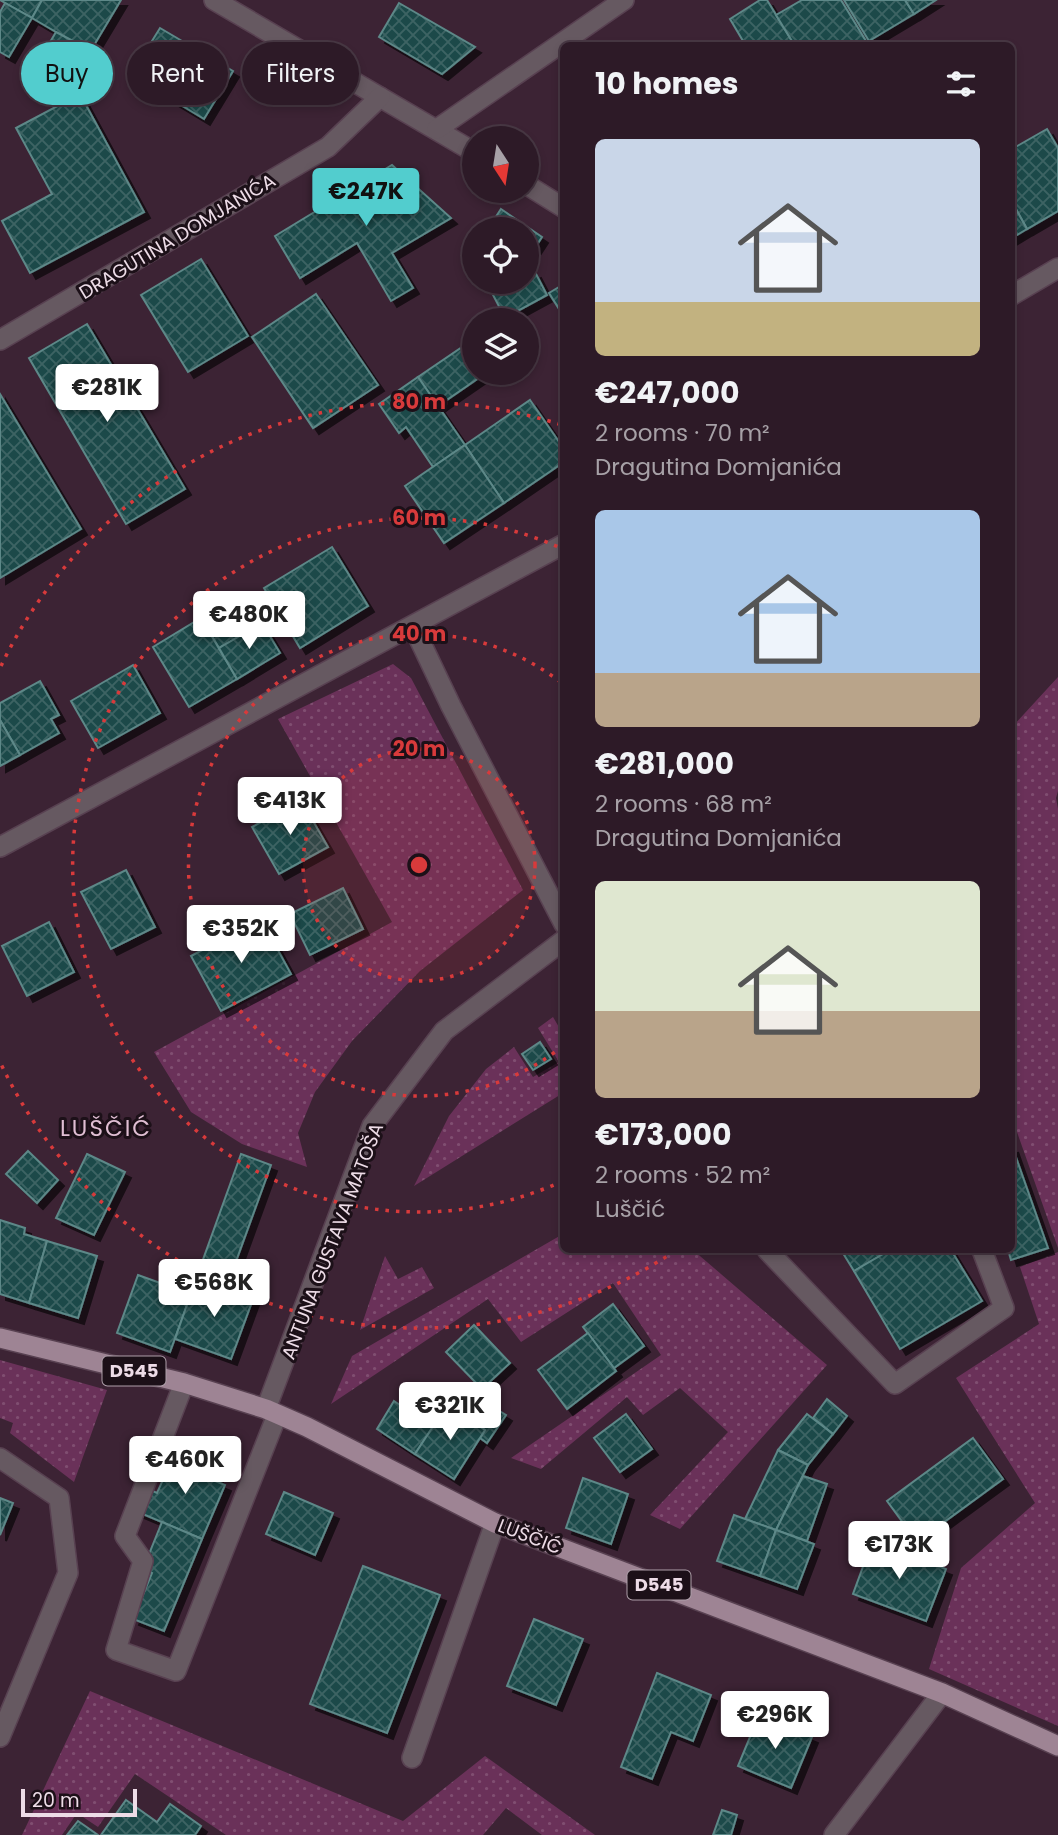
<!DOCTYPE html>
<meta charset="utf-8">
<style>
:root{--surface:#2d1a27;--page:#392733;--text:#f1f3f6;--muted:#a7a1a7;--line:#483844;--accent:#52cdce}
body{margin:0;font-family:Poppins,sans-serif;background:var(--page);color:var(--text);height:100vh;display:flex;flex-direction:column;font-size:26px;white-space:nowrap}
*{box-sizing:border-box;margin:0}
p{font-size:23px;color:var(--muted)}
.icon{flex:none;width:38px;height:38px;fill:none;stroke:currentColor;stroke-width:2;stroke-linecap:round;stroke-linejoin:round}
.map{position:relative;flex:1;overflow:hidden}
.side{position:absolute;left:560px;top:42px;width:455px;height:1211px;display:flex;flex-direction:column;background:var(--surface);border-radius:10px;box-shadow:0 4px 10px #0003,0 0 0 2px var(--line)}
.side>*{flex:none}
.top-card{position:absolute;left:21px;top:42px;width:434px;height:63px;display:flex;gap:14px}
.needle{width:46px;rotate:168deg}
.controls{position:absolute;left:462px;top:126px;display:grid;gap:14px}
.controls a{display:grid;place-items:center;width:77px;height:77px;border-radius:50%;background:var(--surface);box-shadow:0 4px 10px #0003,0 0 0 2px var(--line);font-size:35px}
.scale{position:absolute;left:21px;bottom:18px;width:116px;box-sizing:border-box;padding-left:7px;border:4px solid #eddce7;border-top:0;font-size:19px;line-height:24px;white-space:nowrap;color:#eddce7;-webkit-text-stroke:5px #1c1018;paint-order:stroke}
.price{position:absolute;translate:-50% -60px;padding:0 16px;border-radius:7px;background:#fff;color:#222;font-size:23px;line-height:46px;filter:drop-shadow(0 2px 4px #0008)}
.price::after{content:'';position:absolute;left:50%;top:42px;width:21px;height:16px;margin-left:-10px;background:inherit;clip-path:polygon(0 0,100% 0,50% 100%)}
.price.selected{background:var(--accent);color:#111}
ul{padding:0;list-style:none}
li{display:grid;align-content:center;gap:14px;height:371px;padding:0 35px}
li span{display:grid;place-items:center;height:217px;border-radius:10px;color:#555}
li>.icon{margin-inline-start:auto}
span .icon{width:126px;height:126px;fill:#fffc;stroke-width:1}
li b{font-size:30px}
h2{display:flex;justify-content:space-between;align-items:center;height:84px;padding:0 35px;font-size:30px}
.chip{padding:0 24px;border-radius:32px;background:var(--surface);box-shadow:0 4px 10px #0003,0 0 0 2px var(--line);font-size:24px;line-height:63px}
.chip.selected{background:var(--accent);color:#111}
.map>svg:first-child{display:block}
.green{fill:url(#green-dots)}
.building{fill:url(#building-cross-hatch);stroke:#5d8888;stroke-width:2;filter:url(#shadow)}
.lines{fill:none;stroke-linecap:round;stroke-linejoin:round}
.service-casing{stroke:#584151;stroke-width:22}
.minor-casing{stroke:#584151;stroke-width:22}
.primary-casing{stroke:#584151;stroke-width:22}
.service{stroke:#665961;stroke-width:19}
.minor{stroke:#665961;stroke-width:19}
.primary{stroke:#9e8494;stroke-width:19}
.ring{fill:none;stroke:#d83a3b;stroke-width:3.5;stroke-dasharray:3.5 7}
.labels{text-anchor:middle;stroke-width:6;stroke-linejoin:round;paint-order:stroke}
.shield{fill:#1c1018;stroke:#ae9fa9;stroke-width:2}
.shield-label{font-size:18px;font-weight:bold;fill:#eddce7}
.street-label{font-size:19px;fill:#eddce7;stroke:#1c1018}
.quarter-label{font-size:23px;letter-spacing:2px;fill:#e0bed3;stroke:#1c1018}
.centre{fill:#d83a3b;stroke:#1c1018;stroke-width:3.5}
.ring-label{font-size:21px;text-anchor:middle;font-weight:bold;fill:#d83a3b;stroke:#1c1018;stroke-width:6;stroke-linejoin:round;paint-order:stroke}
</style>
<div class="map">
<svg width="1058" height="1835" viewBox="0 0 1058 1835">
<defs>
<pattern id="green-dots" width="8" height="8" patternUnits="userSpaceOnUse" patternTransform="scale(1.75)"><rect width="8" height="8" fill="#6a3159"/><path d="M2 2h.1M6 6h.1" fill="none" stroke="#804e71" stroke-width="1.8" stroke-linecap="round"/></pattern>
<pattern id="building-cross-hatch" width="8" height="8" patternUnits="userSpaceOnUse" patternTransform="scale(1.75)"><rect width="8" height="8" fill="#1d4a4a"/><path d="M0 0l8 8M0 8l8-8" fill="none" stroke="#3e6464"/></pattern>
<filter id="shadow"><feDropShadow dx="6" dy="6" stdDeviation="0" flood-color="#0009"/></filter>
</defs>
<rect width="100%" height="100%" fill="#3c2334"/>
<g class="green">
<polygon points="393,664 411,678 523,890 420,971 352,1041 315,1092 298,1133 307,1167 242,1144 191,1112 154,1052 392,922 278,719"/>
<polygon points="1058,677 1058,791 1056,798 1058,809 1058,1248 1012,1118 1012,727"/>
<polygon points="553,1017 563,1034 563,1093 414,1186 449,1116 486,1069 514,1047 533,1077 559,1062 538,1028"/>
<polygon points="563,1234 564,1250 693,1250 827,1365 680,1529 650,1515 728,1432 680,1388 643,1415 627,1397 541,1469 511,1458 661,1355 613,1283 521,1342 488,1299 331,1404 352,1356"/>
<polygon points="1058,1252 1058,1726 929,1669 961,1568 1035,1503 956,1378 1039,1324 1020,1267"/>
<polygon points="385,1256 398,1279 422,1267 434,1288 360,1330"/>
<polygon points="0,1360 107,1390 74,1482 10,1433 13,1423 0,1418"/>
<polygon points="90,1691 403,1821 485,1756 595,1835 542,1835 506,1808 483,1835 226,1835 135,1774 98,1827 77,1813 62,1835 22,1835"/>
</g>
<g class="building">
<polygon points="0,0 42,0 32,18"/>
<polygon points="42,0 121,0 90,52 32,18"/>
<polygon points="760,0 767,0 795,46 746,46 730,19"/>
<polygon points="802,0 841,0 869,46 795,46 776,15"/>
<polygon points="844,0 905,0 914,14 869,41"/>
<polygon points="905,0 936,0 914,14"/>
<polygon points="5,3 32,18 9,57 0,52 0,12"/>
<polygon points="399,3 475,47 442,74 379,37"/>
<polygon points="160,28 233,71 204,119 131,75"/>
<polygon points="56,32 73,41 51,79 34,69"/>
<polygon points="80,94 144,212 30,273 2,221 52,194 16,128"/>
<polygon points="1047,129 1058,148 1058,211 1027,229 1012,202 1012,149"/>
<polygon points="392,165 451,218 392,253 413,288 391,301 357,243 300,278 275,236"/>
<polygon points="1012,202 1027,229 1012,238"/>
<polygon points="501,209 542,237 527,260 527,229 488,229"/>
<polygon points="201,259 248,336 188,372 141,295"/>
<polygon points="535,272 547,295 505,318 492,293 515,282 527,282 527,276"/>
<polygon points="564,284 564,317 549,293"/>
<polygon points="316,294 378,385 313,428 252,337"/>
<polygon points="87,324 185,489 126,524 29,358"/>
<polygon points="474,339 474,373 486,373 438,406 418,377"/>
<polygon points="418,377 465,445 433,467 406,427 399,433 379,404"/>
<polygon points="0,394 81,529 0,578"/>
<polygon points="530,400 564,449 564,462 504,503 465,445"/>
<polygon points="465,445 504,503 444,543 405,486"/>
<polygon points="332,547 368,606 300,648 264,588"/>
<polygon points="221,606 239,637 219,648 201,618"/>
<polygon points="201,618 237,679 189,707 153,647"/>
<polygon points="262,623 280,653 237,679 219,648"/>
<polygon points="133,665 160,713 98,748 71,701"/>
<polygon points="40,681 59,715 51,719 59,733 20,755 0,720 0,703"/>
<polygon points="0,720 20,755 0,766"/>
<polygon points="301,800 328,847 279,874 252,827"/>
<polygon points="126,870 155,927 111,949 81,892"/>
<polygon points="343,888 363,929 310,955 290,914"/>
<polygon points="261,919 291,974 221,1011 191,956"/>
<polygon points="49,922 74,972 27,996 2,946"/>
<polygon points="540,1042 551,1059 533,1070 522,1054"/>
<polygon points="1012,1146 1048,1248 1011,1260 1008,1250 1012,1250"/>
<polygon points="28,1151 58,1180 37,1203 6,1174"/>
<polygon points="87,1154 125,1172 94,1235 56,1218"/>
<polygon points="241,1154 271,1165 226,1289 196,1279"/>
<polygon points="0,1220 25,1228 24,1234 47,1241 29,1303 0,1294"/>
<polygon points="47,1241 97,1256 78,1318 29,1303"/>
<polygon points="841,1250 890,1250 854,1271"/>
<polygon points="890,1250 951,1250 982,1301 900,1349 854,1271"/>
<polygon points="138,1275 191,1294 170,1352 117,1333"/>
<polygon points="196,1279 253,1299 231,1359 175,1339"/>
<polygon points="613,1304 644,1346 614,1368 583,1327"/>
<polygon points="474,1325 510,1363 482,1389 446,1352"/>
<polygon points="588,1333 616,1371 567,1409 538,1370"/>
<polygon points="469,1392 506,1415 487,1443 480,1438 485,1430 456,1411"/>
<polygon points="827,1399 847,1416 833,1434 813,1418"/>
<polygon points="394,1401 433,1427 415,1454 377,1429"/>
<polygon points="447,1405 485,1430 454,1479 415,1454"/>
<polygon points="626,1414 652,1449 620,1472 594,1438"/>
<polygon points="807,1414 833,1434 808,1465 778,1450"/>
<polygon points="973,1438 1003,1479 917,1542 887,1501"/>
<polygon points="778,1450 808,1465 776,1530 745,1519"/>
<polygon points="176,1451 220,1469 215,1481 225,1485 202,1539 138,1512 148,1489 157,1493"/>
<polygon points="803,1476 827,1484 807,1541 776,1530"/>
<polygon points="583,1478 628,1494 611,1544 566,1528"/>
<polygon points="284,1492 333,1513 315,1555 266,1534"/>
<polygon points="0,1498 13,1503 0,1535"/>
<polygon points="734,1515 776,1530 760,1576 717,1561"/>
<polygon points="162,1522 202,1539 164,1631 133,1619 152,1573 143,1569"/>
<polygon points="776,1530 814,1544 797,1589 760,1576"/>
<polygon points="872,1542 946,1569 926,1621 853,1594"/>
<polygon points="363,1566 440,1595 387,1733 310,1704"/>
<polygon points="534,1619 583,1639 556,1705 507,1686"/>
<polygon points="657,1673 711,1695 693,1741 671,1732 652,1779 621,1767"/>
<polygon points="759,1715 812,1737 791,1788 738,1766"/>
<polygon points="126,1800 157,1822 170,1804 201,1826 195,1835 101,1835"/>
<polygon points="722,1810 737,1815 731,1835 713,1835"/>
<polygon points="78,1821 98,1835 67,1835"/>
</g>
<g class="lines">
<defs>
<g id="service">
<polyline points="184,1383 125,1536 143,1561 116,1650 176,1671 277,1415"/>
<polyline points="0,1458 59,1498 68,1573 0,1737"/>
<polyline points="412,1758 495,1523"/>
</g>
<g id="minor">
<polyline points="214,0 474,152"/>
<polyline points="437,129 624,0"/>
<polyline points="527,185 564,208"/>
<polyline points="1012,295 1058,268"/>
<polyline points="0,340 328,147 380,97"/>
<polyline points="413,626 451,706 564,924"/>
<polyline points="0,847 564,544"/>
<polyline points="767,1250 895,1384 1004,1308 982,1250"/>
<polyline points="266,1409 372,1126 444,1031 564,940"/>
<polyline points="834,1835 942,1693"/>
</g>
<polyline id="primary" points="0,1338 184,1383 266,1409 307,1427 495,1523 942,1693 1058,1746"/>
</defs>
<use href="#service" class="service-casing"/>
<use href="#minor" class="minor-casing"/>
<use href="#primary" class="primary-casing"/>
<use href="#service" class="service"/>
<use href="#minor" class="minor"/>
<use href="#primary" class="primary"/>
</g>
<circle cx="419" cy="865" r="116" fill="#d83a3b" fill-opacity=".12"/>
<g class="ring">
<circle cx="419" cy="865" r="116"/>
<path d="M563 1046A231 231 0 1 1 563 684"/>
<path d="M563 1181A347 347 0 1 1 563 549"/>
<path d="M675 1251A463 463 0 0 1 1 1064M1 666A463 463 0 0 1 562 425"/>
</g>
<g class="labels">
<g class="shield">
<rect x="102.5" y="1356.5" width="63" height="29" rx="5"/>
<rect x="627.5" y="1570.5" width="63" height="29" rx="5"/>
</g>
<g class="shield-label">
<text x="134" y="1377">D545</text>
<text x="659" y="1591">D545</text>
</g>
<g class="street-label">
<text transform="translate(177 236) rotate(-31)" y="7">DRAGUTINA DOMJANIĆA</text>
<text transform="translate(332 1241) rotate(-69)" y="7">ANTUNA GUSTAVA MATOŠA</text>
<text transform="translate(530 1536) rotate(21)" y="7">LUŠČIĆ</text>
</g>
<g class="quarter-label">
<text x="106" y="1136">LUŠČIĆ</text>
</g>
</g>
<circle cx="419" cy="865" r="10" class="centre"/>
<g class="ring-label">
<text x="419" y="409">80 m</text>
<text x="419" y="525">60 m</text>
<text x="419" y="641">40 m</text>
<text x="419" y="756">20 m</text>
</g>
</svg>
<div class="controls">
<a><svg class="needle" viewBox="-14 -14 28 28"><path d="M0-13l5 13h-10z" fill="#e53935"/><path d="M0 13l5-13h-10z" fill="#a7a1a7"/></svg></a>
<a><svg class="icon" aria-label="locate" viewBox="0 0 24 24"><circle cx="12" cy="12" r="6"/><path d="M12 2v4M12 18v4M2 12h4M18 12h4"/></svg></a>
<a><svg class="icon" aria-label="layers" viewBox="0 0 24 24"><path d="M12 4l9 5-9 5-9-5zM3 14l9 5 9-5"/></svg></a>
</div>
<div class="scale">20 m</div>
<b class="price selected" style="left:366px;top:228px">€247K</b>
<b class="price" style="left:107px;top:424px">€281K</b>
<b class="price" style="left:249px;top:651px">€480K</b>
<b class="price" style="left:290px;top:837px">€413K</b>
<b class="price" style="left:241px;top:965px">€352K</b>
<b class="price" style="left:214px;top:1319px">€568K</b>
<b class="price" style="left:450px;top:1442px">€321K</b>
<b class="price" style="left:185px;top:1496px">€460K</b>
<b class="price" style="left:899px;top:1581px">€173K</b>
<b class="price" style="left:775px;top:1751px">€296K</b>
<div class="top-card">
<a class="chip selected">Buy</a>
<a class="chip">Rent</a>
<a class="chip">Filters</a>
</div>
<section class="side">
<h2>10 homes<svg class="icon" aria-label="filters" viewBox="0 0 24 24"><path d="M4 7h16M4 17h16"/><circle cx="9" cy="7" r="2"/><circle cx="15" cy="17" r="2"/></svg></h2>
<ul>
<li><span style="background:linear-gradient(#c9d6e8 75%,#c2b280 0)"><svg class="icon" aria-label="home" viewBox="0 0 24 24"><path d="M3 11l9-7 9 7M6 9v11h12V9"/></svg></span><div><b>€247,000</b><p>2 rooms · 70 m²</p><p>Dragutina Domjanića</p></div></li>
<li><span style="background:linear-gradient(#a9c7e8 75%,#b9a48a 0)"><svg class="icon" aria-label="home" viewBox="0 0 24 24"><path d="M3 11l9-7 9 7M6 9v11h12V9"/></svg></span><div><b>€281,000</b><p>2 rooms · 68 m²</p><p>Dragutina Domjanića</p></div></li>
<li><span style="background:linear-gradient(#dfe7d0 60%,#b9a48a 0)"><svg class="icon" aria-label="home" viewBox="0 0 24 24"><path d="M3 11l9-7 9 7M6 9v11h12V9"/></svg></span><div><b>€173,000</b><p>2 rooms · 52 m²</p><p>Luščić</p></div></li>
</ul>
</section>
</div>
